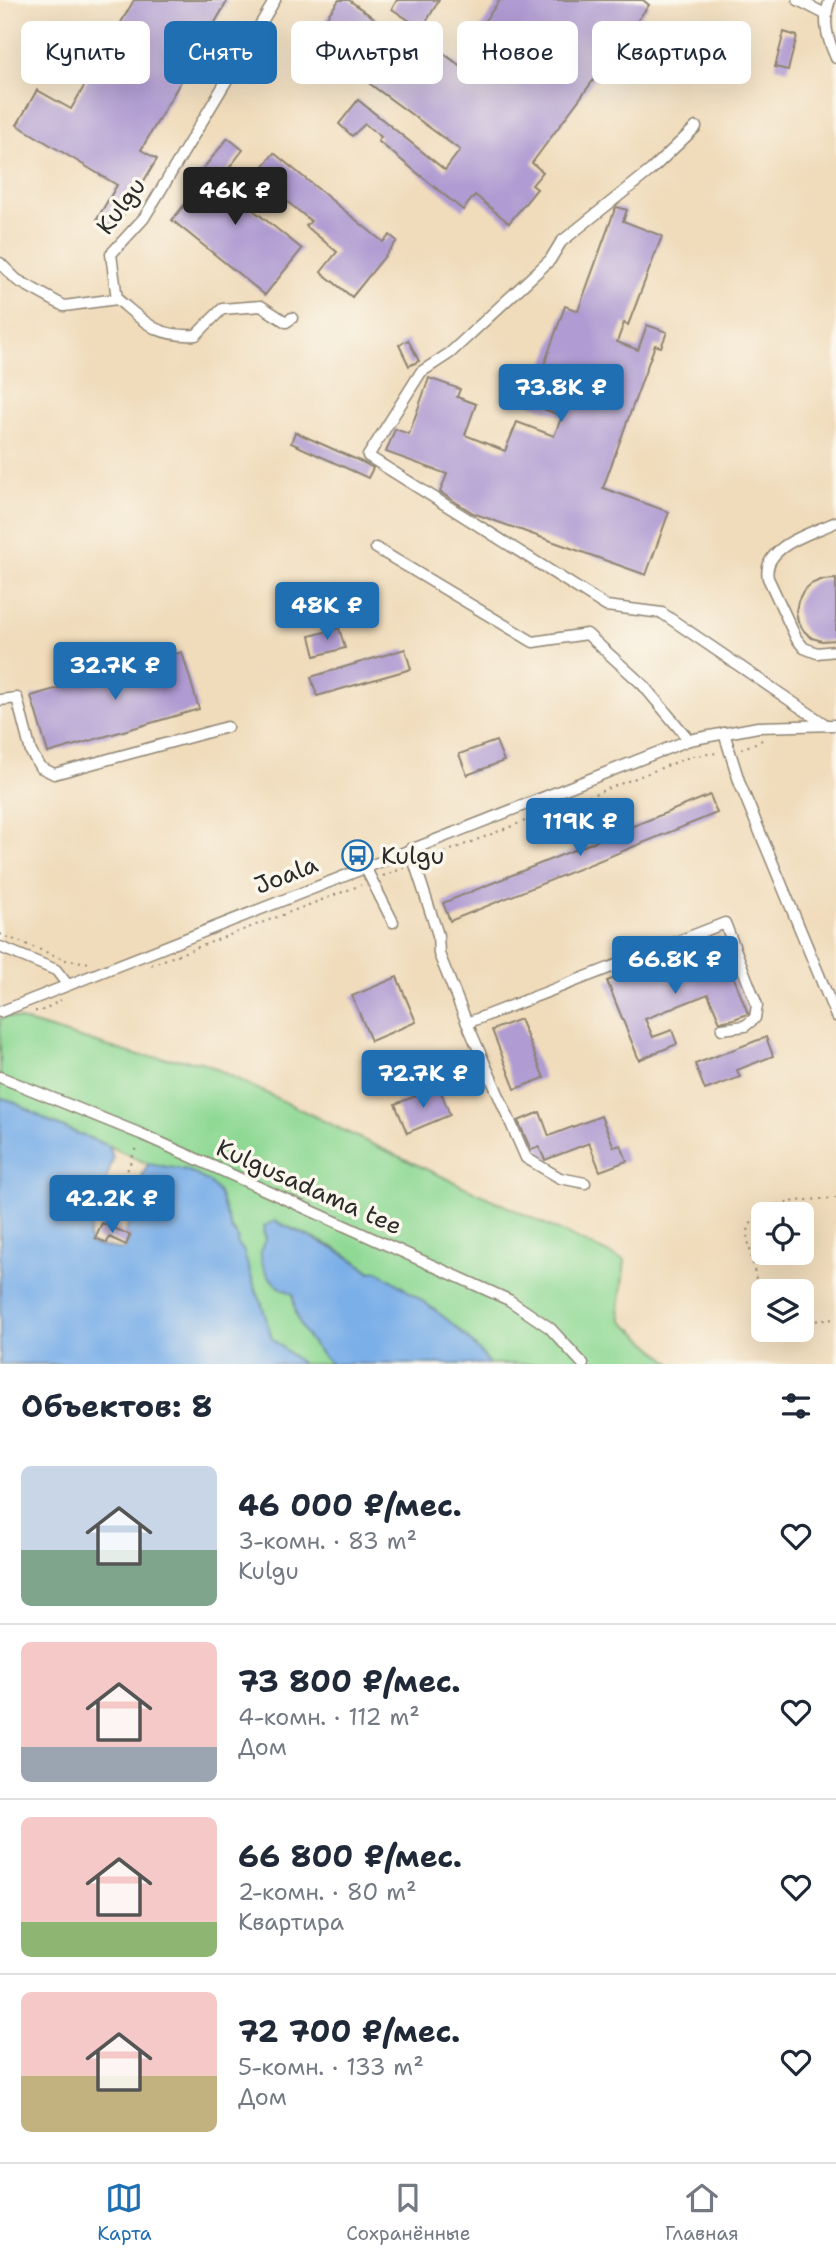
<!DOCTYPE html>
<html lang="ru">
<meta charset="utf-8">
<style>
:root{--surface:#fff;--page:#f2f2f3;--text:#1f2937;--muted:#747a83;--line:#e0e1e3;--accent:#1f6fb2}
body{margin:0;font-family:"Shantell Sans",sans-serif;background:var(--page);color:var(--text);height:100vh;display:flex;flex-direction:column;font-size:26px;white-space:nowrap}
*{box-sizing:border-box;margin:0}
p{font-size:23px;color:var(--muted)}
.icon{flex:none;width:38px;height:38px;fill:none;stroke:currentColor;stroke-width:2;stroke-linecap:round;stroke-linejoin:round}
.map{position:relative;height:1364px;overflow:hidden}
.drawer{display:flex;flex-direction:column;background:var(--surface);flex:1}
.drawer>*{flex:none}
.hud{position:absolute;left:21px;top:21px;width:794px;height:63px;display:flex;gap:14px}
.fabs{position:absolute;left:751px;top:1202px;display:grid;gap:14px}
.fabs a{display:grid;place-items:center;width:63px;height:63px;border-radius:10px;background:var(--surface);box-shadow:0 7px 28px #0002;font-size:35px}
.price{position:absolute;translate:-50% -60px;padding:0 16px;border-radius:7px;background:var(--accent);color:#fff;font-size:23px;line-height:46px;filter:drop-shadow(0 2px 4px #0008)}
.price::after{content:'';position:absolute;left:50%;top:42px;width:21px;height:16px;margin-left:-10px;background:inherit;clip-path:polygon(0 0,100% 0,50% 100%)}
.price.active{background:#222;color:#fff}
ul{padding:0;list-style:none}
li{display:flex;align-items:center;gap:21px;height:175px;padding:0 21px}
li+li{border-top:2px solid var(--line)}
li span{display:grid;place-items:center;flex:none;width:196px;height:140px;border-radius:10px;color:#555}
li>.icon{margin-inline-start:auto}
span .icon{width:84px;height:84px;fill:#fffc;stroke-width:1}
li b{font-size:30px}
h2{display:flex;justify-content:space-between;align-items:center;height:84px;padding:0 21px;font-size:30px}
.tag{padding:0 24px;border-radius:10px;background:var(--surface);box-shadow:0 7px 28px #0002;font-size:24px;line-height:63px}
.tag.active{background:var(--accent);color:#fff}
.menu{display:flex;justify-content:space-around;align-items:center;height:98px;border-top:2px solid var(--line);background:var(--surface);font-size:19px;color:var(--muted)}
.menu a{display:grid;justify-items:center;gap:4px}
.menu .active{color:var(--accent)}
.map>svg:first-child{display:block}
.green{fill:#90d995;stroke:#5e8260;stroke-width:2}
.water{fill:#7aafe8;stroke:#526d8a;stroke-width:2}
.building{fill:#b09bd2}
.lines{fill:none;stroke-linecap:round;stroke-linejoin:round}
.minor-casing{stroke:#8e8473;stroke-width:13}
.path{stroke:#8e8473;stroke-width:2;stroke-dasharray:2 5;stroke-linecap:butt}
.minor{stroke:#fff;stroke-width:10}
.labels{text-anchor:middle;stroke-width:7;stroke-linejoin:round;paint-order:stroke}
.street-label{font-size:24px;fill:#2b2b2b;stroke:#fbf7ec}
.poi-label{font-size:24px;fill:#2b2b2b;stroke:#fbf7ec;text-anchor:start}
</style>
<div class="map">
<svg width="836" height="1364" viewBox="0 0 836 1364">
<rect width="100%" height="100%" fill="#fbf7ec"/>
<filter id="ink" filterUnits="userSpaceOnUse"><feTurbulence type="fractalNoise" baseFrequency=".0143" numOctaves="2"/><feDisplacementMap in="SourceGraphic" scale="14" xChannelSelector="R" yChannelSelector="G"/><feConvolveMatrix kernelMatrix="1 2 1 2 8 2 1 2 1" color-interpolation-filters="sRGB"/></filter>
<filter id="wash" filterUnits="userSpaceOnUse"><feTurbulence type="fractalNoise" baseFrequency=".00686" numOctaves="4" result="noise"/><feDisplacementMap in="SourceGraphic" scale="28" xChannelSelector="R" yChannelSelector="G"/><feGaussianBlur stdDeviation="1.57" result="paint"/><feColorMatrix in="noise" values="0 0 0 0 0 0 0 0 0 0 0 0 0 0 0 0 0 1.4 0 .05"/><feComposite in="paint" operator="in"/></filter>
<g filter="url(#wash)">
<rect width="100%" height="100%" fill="#f0dcbb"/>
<path class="green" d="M8,1016L136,1055L202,1062L361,1139L625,1261L619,1309L622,1320L672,1364H489L482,1354L355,1260L333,1247L275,1221L263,1232L266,1240L286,1289L293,1294C294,1323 311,1344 331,1364H302L272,1339L258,1294L237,1242L236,1233L231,1229L219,1193L209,1182L187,1170L148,1164L105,1144L52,1123L18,1104L0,1098V1019Z"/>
<g class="water">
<path d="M0,1098L10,1100L52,1123L109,1146L113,1158L89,1235V1241L92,1245L124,1250L130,1236L125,1233C136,1204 131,1219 152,1210L153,1203L141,1190L142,1176L148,1164L187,1170L209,1182L219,1193L231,1229L238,1237L237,1243L243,1250L255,1289L261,1301L272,1339L302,1364H0Z"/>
<path d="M275,1221C307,1237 342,1249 369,1272L378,1271C417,1297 462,1324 489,1364H331C310,1344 294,1323 293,1294C288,1291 282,1289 278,1286C265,1275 254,1254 266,1240L264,1226Z"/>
</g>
<g id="blocks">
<g class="building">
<polygon points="134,0 228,0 141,150 157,159 115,229 97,219 117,185 17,125 37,90 71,109"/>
<polygon points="339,0 349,0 431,60 439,50 475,77 486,63 465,48 500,0 643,0 649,5 532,163 543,172 532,185 537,189 509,223 475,195 463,210 378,141 381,137 365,124 352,136 339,124 358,100 445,170 460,150 310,40"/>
<polygon points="397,0 439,0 422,29 392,9"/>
<polygon points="784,32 797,36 788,70 775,67"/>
<polygon points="228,138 243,150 218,182 302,249 265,295 172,220 203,182 196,177"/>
<polygon points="274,153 383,242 390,235 397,241 352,297 321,272 337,252 306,226 311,221 256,176"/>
<polygon points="617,207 627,210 623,221 662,236 628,325 624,323 617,342 638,350 647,325 667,332 661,347 655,345 603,488 669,512 646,575 473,513 440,492 447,474 386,452 395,429 409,434 429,378 460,389 457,397 476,404 465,435 505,451 517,422 554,436 562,416 530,404 565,306 578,311 615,209"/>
<polygon points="408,340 419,361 409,366 399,345"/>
<polygon points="295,432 364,463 373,468 368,478 291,443"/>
<polygon points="836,579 836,640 822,641 812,638 804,631 798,622 796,611 798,601 803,591 811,584 820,580"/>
<polygon points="339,628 345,648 315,656 310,636"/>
<polygon points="405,649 411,669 317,696 311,677"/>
<polygon points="182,652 199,709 48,753 31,696"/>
<polygon points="496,741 504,761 467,775 459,754"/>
<polygon points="710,795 717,813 450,921 443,903"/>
<polygon points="718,937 748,1014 734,1019 720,1022 708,994 645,1019 653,1037 672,1030 677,1044 639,1060 607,981 635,970 636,974 657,966 663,978 705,962 698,945"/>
<polygon points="397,977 416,1022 371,1041 352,996"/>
<polygon points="520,1019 544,1078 515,1089 492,1030"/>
<polygon points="766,1037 773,1056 737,1070 740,1077 705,1090 695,1064"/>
<polygon points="439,1087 450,1115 407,1133 395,1104"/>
<polygon points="540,1112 549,1136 601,1116 614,1147 621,1145 627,1161 600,1171 589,1143 545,1160 539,1147 531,1150 518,1121"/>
<polygon points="102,1223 130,1235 126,1245 109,1237 107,1243 95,1238"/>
</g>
</g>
</g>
<g filter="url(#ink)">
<use href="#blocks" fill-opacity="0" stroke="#8e8473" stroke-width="2"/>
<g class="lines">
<defs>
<g id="minor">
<polyline points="798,0 825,14"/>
<path d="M830,0C822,21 827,38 836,58"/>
<polyline points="696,127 651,170 561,242 550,260 450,353 421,372 368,456 606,606 662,613 826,725"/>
<path d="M0,263L17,280L64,306L117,299C146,323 156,337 196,335L222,309L261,306L286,322L292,318"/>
<polyline points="117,299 111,254 144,218 275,0"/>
<path d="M836,522C813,533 761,546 768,578L796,638L804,648L817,653L836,651"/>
<polyline points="376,548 533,642 587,634 643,685 689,740"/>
<polyline points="0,700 17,698 31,752 40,767 54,774 227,727"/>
<polyline points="724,733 740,784 836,1016"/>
<polyline points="410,849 438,935 439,954 467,1023 725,923 757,1005 755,1018 745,1026 722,1029"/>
<polyline points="365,867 393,922"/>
<polyline points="0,947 56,970 67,984"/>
<polyline points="0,1012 689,740 758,727 836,725"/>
<polyline points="467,1023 526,1158 560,1178 585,1183"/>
<polyline points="0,1077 141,1134 509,1300 550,1328 583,1364"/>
</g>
</defs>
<use href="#minor" class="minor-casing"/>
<g class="path">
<polyline points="741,749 765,739"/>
<polyline points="425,860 692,756 718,753"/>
<polyline points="383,876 404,868"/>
<polyline points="0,934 66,960 91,963"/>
<polyline points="151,965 361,885"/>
<polyline points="35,1011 39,1012 61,1000"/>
<polyline points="110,1216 137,1145"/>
<path d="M763,1313L747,1235C754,1197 807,1201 836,1198"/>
<polyline points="802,1322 836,1319"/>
</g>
<use href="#minor" class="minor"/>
</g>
</g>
<defs>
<symbol id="bus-ring" viewBox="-11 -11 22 22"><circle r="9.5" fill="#fbf7ec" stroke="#1f6fb2" stroke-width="1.5"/><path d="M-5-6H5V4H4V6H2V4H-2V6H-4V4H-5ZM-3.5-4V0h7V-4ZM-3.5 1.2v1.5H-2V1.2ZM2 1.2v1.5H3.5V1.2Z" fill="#1f6fb2"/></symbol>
</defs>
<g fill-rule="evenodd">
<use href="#bus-ring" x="340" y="838" width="35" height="35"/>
</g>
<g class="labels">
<g class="street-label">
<text transform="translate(121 206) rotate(-53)" y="8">Kulgu</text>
<text transform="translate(286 875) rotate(-21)" y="8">Joala</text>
<text transform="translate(309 1187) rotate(24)" y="8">Kulgusadama tee</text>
</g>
<g class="poi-label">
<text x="381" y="864">Kulgu</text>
</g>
</g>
</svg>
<div class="fabs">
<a><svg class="icon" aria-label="locate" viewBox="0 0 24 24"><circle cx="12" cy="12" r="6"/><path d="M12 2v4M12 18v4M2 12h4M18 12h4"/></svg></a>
<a><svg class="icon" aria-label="layers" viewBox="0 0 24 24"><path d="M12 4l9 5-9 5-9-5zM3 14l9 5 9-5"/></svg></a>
</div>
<b class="price active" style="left:235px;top:227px">46K ₽</b>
<b class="price" style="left:561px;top:424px">73.8K ₽</b>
<b class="price" style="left:327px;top:642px">48K ₽</b>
<b class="price" style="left:115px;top:702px">32.7K ₽</b>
<b class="price" style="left:580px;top:858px">119K ₽</b>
<b class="price" style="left:675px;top:996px">66.8K ₽</b>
<b class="price" style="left:423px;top:1110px">72.7K ₽</b>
<b class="price" style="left:112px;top:1235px">42.2K ₽</b>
<div class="hud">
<a class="tag">Купить</a>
<a class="tag active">Снять</a>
<a class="tag">Фильтры</a>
<a class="tag">Новое</a>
<a class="tag">Квартира</a>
</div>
</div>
<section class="drawer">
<h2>Объектов: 8<svg class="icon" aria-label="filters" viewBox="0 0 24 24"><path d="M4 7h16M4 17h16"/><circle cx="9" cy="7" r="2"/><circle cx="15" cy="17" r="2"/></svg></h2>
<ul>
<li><span style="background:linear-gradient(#c9d6e8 60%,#7fa58c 0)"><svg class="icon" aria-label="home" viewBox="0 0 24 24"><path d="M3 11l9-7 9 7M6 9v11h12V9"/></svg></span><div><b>46 000 ₽/мес.</b><p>3-комн. · 83 m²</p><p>Kulgu</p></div><svg class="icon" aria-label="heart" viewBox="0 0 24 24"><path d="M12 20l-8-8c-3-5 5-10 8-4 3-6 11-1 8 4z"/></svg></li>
<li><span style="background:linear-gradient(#f6c9c9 75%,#9aa5b1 0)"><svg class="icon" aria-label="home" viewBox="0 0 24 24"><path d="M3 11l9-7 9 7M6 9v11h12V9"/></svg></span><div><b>73 800 ₽/мес.</b><p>4-комн. · 112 m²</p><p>Дом</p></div><svg class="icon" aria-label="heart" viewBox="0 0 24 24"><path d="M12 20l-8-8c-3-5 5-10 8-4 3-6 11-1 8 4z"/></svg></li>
<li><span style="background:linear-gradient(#f6c9c9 75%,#8fb573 0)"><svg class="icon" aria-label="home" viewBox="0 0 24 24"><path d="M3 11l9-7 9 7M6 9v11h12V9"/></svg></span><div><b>66 800 ₽/мес.</b><p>2-комн. · 80 m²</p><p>Квартира</p></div><svg class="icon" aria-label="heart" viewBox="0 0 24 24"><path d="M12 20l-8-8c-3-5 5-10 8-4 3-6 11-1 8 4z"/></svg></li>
<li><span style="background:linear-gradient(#f6c9c9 60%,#c2b280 0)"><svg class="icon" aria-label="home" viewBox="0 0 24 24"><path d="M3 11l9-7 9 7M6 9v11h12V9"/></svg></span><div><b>72 700 ₽/мес.</b><p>5-комн. · 133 m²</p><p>Дом</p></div><svg class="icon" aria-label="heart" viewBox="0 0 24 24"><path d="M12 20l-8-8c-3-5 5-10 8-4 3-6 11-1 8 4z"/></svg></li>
</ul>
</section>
<nav class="menu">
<a class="active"><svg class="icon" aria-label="map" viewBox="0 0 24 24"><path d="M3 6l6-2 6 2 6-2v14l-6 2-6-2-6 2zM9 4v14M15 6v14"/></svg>Карта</a>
<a><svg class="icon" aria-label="saved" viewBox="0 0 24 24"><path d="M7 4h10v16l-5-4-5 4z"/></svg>Сохранённые</a>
<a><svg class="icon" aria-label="home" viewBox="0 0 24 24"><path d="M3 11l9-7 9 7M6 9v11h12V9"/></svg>Главная</a>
</nav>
